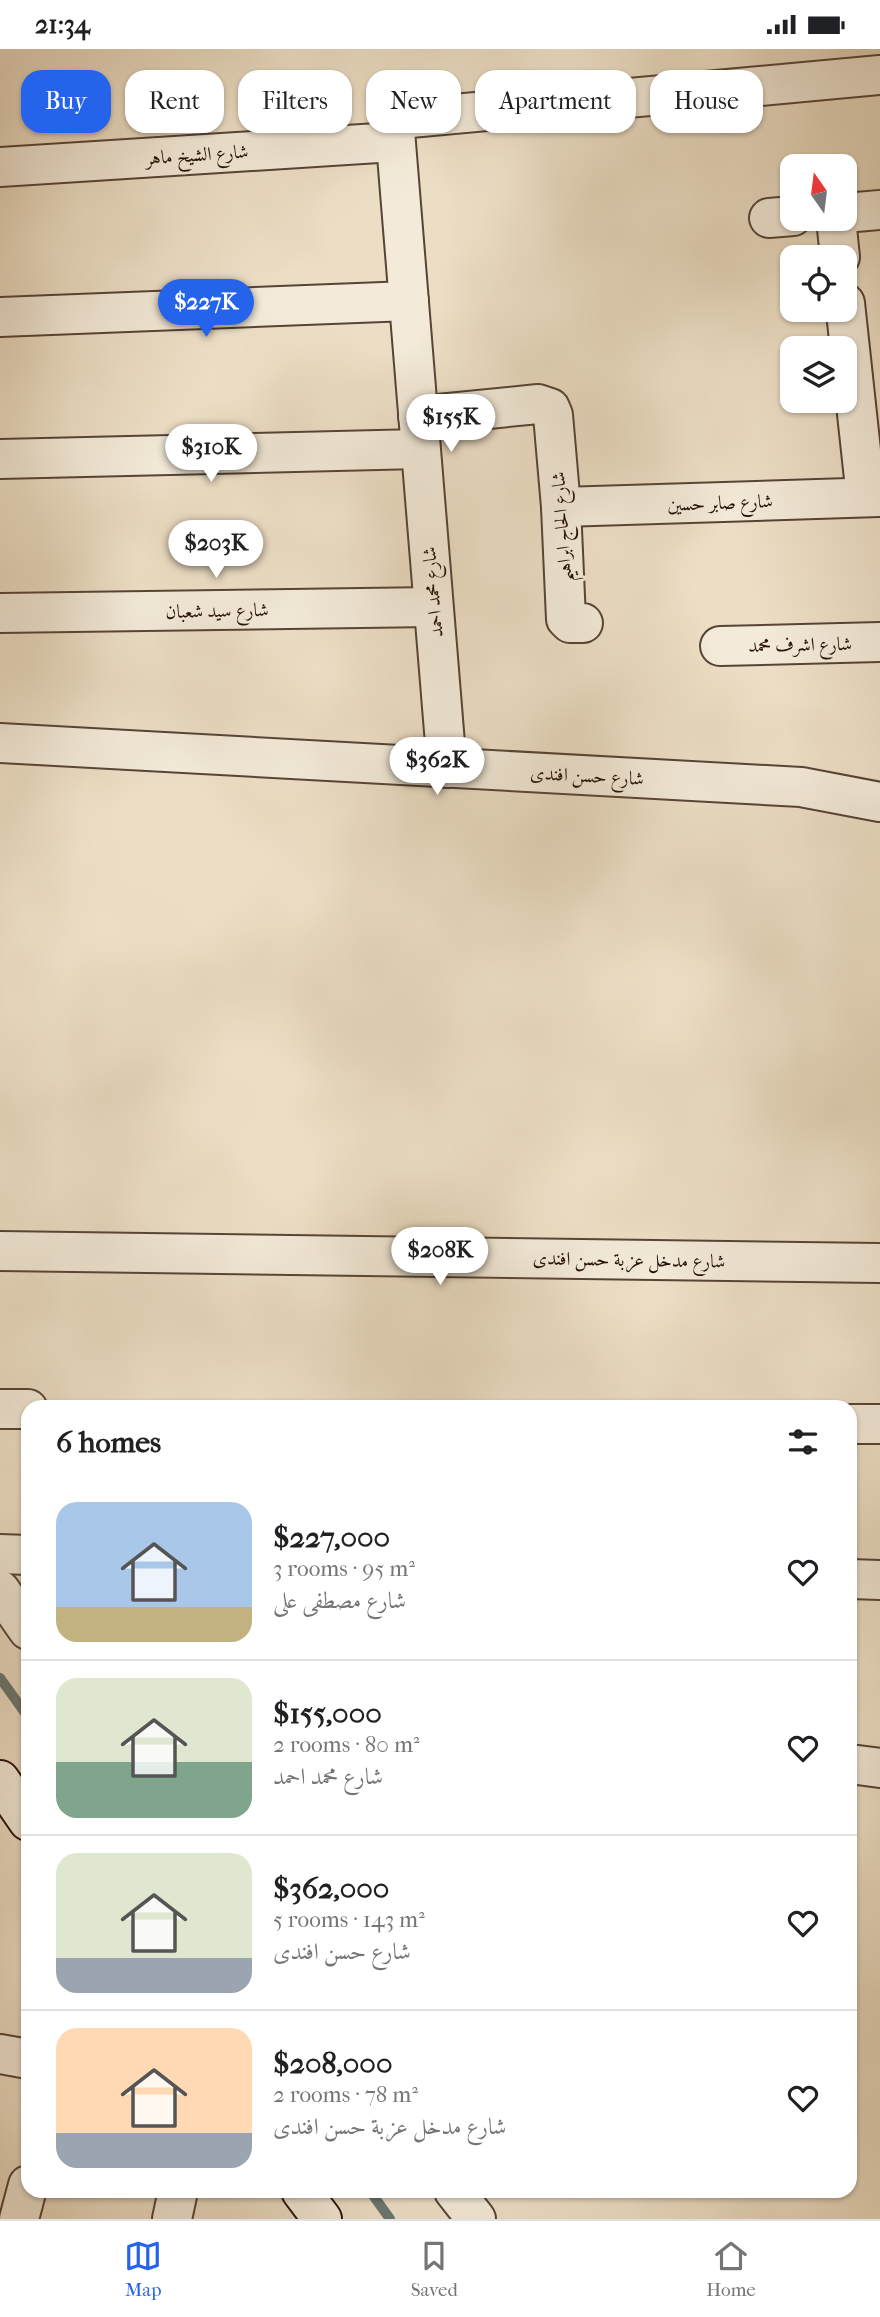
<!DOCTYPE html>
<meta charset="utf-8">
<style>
:root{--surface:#fff;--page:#f2f2f2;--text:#202124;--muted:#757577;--line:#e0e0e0;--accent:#2563eb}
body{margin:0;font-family:"IM FELL French Canon",Amiri,serif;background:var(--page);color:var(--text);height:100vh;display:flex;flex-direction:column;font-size:26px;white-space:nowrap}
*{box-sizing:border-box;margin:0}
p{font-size:23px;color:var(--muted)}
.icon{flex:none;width:38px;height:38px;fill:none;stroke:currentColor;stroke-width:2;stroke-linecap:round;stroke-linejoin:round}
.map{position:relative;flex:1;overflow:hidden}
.side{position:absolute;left:21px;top:1351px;width:836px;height:798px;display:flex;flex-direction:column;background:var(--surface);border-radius:21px;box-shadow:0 2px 5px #0004}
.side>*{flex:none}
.banner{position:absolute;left:21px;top:21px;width:838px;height:63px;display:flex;gap:14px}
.needle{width:46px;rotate:346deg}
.controls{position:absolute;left:780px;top:105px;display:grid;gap:14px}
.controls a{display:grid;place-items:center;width:77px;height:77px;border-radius:14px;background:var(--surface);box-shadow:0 2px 5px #0004;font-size:35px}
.price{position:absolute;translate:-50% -60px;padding:0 16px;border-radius:24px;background:#fff;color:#222;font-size:23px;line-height:46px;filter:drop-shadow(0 2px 4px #0008)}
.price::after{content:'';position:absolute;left:50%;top:42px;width:21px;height:16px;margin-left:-10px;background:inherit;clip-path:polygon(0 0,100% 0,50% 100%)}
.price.active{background:var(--accent);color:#fff}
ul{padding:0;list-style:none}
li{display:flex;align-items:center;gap:21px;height:175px;padding:0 35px}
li+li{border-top:2px solid var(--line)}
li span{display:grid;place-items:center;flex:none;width:196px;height:140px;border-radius:21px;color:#555}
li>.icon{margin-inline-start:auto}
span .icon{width:84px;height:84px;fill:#fffc;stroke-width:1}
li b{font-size:30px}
h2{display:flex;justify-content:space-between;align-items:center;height:84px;padding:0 35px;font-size:30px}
.chip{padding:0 24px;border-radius:21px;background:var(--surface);box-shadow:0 2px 5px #0004;font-size:24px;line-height:63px}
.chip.active{background:var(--accent);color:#fff}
.status{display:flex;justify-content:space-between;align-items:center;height:49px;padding:0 35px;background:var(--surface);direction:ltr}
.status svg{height:19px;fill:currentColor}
.tab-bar{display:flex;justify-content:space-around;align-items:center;height:98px;border-top:2px solid var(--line);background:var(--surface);font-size:19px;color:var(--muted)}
.tab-bar a{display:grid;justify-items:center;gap:4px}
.tab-bar .active{color:var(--accent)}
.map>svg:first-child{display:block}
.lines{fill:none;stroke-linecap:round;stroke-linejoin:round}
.stream{stroke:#6b7772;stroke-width:10}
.street-casing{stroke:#574436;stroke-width:42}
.secondary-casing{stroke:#251007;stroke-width:42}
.street{stroke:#f3ead9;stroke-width:38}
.secondary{stroke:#f3ead9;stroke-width:38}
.labels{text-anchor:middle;stroke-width:5;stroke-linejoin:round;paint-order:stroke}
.street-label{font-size:19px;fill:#251007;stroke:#f3ead9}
</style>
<div class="status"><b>21:34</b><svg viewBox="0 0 49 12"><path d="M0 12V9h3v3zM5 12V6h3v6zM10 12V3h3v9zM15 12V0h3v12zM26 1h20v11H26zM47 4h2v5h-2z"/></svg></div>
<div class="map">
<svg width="880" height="2170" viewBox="0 0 880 2170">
<rect width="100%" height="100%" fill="#ecdec5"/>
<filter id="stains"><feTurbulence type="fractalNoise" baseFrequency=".00286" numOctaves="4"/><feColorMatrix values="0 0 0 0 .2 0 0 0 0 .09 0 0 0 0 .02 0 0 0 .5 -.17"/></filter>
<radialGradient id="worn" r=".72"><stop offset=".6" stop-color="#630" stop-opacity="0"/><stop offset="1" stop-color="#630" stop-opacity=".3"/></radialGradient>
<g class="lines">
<g class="stream">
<polyline points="0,1629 28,1668"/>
<polyline points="370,2142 390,2170"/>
</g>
<defs>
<g id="street">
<polyline points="0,118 394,93"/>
<polyline points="845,164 880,161"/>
<polyline points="769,169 793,167"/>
<polyline points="836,170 840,208"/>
<polyline points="845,254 866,448"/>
<polyline points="0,268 409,252"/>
<polyline points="418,367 538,355 550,359 553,366 561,458 566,570 570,574 583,574"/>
<polyline points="0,410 420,400"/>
<polyline points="561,458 880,448"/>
<polyline points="0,564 433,558"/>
<polyline points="720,597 880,593"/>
<polyline points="0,694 801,738 880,753"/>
<polyline points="447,719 395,82 401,74 410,69 880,26"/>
<polyline points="0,1202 880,1214"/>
<polyline points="0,1360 28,1360"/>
<polyline points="850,1375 880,1375"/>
<polyline points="0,1505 28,1506"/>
<polyline points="850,1530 880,1531"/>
<polyline points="0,1541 28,1581"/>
<polyline points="850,1715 880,1719"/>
<polyline points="0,2005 28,2010"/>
<polyline points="454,2142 476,2170"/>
<polyline points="19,2170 28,2136"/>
<polyline points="172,2170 178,2142"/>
</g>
<g id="secondary">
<polyline points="0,1731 28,1772"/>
<polyline points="301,2142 322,2170"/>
</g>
</defs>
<use href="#street" class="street-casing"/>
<use href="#secondary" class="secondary-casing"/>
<use href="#street" class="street"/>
<use href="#secondary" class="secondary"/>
</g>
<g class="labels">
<g class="street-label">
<text transform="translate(197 105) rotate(-4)" y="7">شارع الشيخ ماهر</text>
<text transform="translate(720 453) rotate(-2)" y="7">شارع صابر حسين</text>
<text transform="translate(561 478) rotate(-94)" y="7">شارع الحاج ابراهيم</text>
<text transform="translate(432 543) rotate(-95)" y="7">شارع محمد احمد</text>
<text transform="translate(217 561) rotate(-1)" y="7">شارع سيد شعبان</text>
<text transform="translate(800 595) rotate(-1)" y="7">شارع اشرف محمد</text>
<text transform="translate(587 726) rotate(3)" y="7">شارع حسن افندى</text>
<text transform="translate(629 1210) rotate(1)" y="7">شارع مدخل عزبة حسن افندى</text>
</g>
</g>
<rect width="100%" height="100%" filter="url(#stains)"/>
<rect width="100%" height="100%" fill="url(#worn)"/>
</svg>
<div class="controls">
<a><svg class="needle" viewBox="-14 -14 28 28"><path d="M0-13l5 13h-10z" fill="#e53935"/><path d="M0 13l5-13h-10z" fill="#757577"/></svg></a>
<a><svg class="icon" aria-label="locate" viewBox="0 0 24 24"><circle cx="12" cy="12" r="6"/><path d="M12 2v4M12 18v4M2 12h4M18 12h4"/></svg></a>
<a><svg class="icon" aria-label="layers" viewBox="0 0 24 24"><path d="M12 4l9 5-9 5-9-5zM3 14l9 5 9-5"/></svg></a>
</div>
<b class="price active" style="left:206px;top:290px">$227K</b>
<b class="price" style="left:451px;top:405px">$155K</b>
<b class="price" style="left:211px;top:435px">$310K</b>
<b class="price" style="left:216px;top:531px">$203K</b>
<b class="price" style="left:437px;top:748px">$362K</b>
<b class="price" style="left:440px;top:1238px">$208K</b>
<div class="banner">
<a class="chip active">Buy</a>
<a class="chip">Rent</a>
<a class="chip">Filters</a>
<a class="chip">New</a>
<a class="chip">Apartment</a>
<a class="chip">House</a>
</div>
<section class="side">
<h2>6 homes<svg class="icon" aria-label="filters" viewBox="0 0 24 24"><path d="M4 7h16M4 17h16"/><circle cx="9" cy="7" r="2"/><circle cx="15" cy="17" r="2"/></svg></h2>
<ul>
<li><span style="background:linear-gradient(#a9c7e8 75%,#c2b280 0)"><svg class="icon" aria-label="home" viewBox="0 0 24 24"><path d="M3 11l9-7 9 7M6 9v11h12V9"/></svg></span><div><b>$227,000</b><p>3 rooms · 95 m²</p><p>شارع مصطفى على</p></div><svg class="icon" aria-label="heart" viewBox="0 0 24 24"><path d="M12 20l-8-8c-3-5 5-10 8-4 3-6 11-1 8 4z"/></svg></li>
<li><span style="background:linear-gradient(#dfe7d0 60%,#7fa58c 0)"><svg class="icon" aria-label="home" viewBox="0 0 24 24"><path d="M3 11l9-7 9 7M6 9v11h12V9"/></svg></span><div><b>$155,000</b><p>2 rooms · 80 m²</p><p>شارع محمد احمد</p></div><svg class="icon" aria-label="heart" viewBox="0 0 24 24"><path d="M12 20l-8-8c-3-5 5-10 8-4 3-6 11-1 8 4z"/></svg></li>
<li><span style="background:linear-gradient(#dfe7d0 75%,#9aa5b1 0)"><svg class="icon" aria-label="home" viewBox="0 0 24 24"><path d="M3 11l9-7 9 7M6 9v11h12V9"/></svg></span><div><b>$362,000</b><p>5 rooms · 143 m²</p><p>شارع حسن افندى</p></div><svg class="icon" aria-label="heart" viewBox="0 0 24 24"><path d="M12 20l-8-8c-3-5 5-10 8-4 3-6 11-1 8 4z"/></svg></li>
<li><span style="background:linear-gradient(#ffd9b3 75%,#9aa5b1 0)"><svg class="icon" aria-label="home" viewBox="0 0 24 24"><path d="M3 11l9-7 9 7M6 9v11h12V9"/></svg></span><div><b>$208,000</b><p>2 rooms · 78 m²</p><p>شارع مدخل عزبة حسن افندى</p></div><svg class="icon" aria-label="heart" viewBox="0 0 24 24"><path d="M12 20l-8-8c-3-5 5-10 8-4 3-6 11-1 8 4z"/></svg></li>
</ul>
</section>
</div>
<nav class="tab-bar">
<a class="active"><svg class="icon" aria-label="map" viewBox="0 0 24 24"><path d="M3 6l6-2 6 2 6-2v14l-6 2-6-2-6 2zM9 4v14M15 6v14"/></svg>Map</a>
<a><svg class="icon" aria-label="saved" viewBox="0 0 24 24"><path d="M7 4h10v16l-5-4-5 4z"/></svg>Saved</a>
<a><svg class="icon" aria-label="home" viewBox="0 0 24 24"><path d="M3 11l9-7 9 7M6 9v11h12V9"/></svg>Home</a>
</nav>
